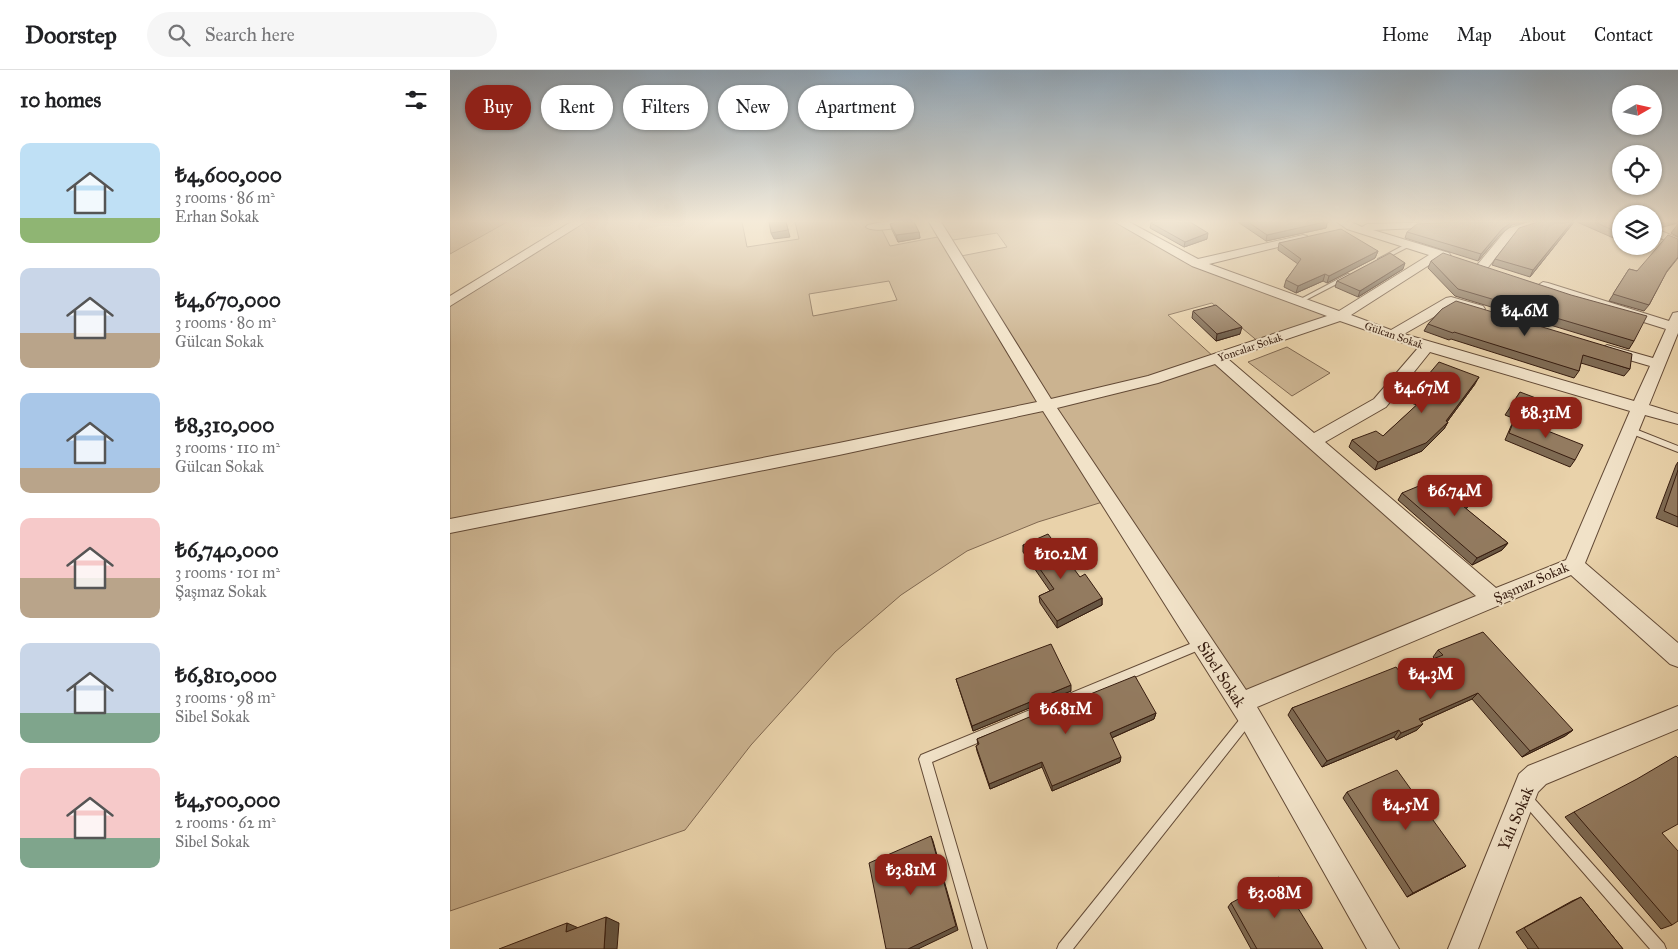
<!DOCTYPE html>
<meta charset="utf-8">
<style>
:root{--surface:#fff;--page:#f6f6f6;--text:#202124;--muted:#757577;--line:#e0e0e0;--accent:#8f2418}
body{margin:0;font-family:"IM FELL Great Primer",serif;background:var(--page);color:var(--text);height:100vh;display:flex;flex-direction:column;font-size:19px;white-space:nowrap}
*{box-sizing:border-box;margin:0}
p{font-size:16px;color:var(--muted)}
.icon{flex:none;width:28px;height:28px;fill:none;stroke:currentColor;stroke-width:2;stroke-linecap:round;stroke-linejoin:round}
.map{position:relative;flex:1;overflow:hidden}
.panel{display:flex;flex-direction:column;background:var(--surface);width:450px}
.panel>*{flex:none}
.guide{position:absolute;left:15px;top:15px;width:475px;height:45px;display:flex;gap:10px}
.needle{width:32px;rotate:81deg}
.fabs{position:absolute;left:1162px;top:15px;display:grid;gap:10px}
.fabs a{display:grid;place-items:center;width:50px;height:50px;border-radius:50%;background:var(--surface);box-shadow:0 1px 4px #0004;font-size:25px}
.price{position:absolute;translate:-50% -42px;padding:0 11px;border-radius:10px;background:var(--accent);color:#fff;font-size:16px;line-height:32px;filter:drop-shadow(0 1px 2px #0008)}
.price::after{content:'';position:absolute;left:50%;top:30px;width:15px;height:11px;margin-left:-8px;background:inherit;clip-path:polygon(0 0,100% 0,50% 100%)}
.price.selected{background:#222;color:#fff}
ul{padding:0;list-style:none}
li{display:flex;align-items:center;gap:15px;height:125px;padding:0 20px}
li span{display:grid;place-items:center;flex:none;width:140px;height:100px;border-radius:10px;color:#555}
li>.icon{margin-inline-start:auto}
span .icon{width:60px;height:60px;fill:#fffc;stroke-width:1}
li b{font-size:21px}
h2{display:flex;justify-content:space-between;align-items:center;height:60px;padding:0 20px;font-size:21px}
.pill{padding:0 18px;border-radius:22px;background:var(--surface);box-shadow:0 1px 4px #0004;font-size:18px;line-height:45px}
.pill.selected{background:var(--accent);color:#fff}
header{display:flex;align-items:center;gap:30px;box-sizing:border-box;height:70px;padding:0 25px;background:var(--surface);border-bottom:1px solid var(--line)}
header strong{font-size:24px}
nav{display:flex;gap:28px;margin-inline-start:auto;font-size:18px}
.search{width:350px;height:45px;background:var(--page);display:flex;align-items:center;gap:12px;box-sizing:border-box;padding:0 18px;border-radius:28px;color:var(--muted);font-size:19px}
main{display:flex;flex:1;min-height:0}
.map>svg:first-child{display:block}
.green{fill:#cbb390;stroke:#806850;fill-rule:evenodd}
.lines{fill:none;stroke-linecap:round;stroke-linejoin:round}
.lane-casing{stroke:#634a36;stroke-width:2}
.street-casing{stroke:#634a36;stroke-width:2}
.lane{fill:#f1e2c8;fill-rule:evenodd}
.street{fill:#f1e2c8;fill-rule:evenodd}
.wall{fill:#7e6a53;stroke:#361c0f}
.shaded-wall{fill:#675643;stroke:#361c0f}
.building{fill:#937b60;stroke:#361c0f}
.labels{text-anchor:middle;stroke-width:4;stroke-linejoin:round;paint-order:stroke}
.far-street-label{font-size:11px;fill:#361c0f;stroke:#f1e2c8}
.street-label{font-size:14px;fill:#361c0f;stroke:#f1e2c8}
.near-street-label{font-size:16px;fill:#361c0f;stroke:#f1e2c8}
</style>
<header>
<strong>Doorstep</strong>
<div class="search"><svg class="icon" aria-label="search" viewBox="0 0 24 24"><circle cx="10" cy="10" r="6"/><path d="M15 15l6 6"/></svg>Search here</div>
<nav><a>Home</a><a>Map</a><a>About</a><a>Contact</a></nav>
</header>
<main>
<section class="panel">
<h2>10 homes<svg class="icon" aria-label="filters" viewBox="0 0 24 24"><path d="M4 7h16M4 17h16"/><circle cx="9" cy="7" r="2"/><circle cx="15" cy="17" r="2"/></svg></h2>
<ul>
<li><span style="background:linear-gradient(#bfe0f5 75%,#8fb573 0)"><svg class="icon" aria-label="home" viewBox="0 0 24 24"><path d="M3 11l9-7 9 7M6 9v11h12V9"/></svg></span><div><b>₺4,600,000</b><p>3 rooms · 86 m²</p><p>Erhan Sokak</p></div></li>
<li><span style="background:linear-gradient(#c9d6e8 65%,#b9a48a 0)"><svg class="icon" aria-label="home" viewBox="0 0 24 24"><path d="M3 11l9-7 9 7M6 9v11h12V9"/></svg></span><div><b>₺4,670,000</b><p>3 rooms · 80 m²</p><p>Gülcan Sokak</p></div></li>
<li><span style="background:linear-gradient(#a9c7e8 75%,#b9a48a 0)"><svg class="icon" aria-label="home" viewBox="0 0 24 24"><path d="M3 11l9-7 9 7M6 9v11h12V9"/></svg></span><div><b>₺8,310,000</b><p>3 rooms · 110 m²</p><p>Gülcan Sokak</p></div></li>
<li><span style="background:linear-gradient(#f6c9c9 60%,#b9a48a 0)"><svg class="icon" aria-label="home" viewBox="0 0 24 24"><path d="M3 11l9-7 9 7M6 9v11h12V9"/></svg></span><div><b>₺6,740,000</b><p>3 rooms · 101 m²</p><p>Şaşmaz Sokak</p></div></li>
<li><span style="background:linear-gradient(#c9d6e8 70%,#7fa58c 0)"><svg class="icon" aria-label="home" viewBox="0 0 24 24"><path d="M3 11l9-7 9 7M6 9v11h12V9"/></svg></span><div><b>₺6,810,000</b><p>3 rooms · 98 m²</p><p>Sibel Sokak</p></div></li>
<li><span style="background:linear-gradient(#f6c9c9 70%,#7fa58c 0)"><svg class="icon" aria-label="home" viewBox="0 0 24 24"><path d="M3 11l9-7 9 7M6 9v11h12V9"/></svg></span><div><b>₺4,500,000</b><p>2 rooms · 62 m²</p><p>Sibel Sokak</p></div></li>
</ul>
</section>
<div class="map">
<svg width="1228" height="879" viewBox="0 0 1228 879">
<rect width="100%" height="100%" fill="#e9d2aa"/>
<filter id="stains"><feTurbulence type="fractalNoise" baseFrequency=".004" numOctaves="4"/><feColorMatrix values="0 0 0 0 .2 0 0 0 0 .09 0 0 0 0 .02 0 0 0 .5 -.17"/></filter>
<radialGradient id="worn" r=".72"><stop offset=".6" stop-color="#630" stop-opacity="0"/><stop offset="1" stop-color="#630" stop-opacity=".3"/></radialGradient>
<g class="green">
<polygon points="0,152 57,152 0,184"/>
<path d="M129,152H292L297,177L349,169L345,152H428L440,176L493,166L485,152H671L727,184L890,246L810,273L762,233L718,245L765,288L1044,529L790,633L659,430L588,452L517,481L451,525L385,582L301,675L235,760L0,841V232ZM547,163L557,177L506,187L497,171ZM439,211L447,230L363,246L359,224Z"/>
<polygon points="837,277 880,303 842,326 798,292"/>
</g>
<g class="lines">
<defs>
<g id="lane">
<polygon points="958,173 961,175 960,176 933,190 928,189"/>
<polygon points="898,204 900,205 900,207 850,233 845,232"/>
<polygon points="1180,357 1228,376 1228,382 1177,362 1176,360 1177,358"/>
<polygon points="752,569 756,571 757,574 756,577 482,692 537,879 523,879 469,689 471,685"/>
<polygon points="798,643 802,644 804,648 802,652 623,879 607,879 609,874 794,644"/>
<polygon points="1075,721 1079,723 1214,874 1216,879 1200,879 1071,731 1069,727 1071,723"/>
</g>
<g id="street">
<polygon points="121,152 135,152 0,236 0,226"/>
<path d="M432,152H462C454,158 423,163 416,157L418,155Z"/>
<path d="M479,152H491L601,329L698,306L877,246L742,196L665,152H679L748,189L853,165L857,166V170L759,194L889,241L979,185L897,159L887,152H901L912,157L917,154L996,152V156L992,157L923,160L999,183L1001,186L995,190L990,188L901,245L941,260L996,228L1001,227L1033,236L1035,239L1028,243L1003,236L954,264L1184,331L1200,296L1152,282L1150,279L1157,275L1203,288L1216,259L1088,219L1087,216L1093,212L1098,213L1219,251L1223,243L1228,242V263L1199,335L1228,344V354L1195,345L1135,493L1228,573V597L1220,594L1121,505L807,637L949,879H917L791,655L593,341L389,385L0,463V449L389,373L587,332ZM890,251L968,278L924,329L864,363L778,289ZM980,282L1180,341L1116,490L1046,518L875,372L936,337ZM765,294L1026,526L796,620L607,338L708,313Z"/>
<polygon points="1079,152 1097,152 1065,163 1036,200 1028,200 1026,197 1028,194 1057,159"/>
<polygon points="1204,158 1228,168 1228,176 1204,165"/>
<polygon points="1228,636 1228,659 1096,714 1088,722 1028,879 998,879 1069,704 1078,696"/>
</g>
</defs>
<use href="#lane" class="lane-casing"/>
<use href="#street" class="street-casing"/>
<use href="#lane" class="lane"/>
<use href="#street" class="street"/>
</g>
<g class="wall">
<polygon points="788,152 879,152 877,153 876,158 816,171"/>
<polygon points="1124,152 1080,207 1042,195 1045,189"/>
<polygon points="1127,152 1171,152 1171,169 1168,170"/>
<polygon points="1204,152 1228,152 1209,158 1205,157 1204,158"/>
<polygon points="701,153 757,169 734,177 700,158"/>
<polygon points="440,154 469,162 470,168 448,172 442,160"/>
<polygon points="1228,154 1228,167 1221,163"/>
<polygon points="1062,155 1049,166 1028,191 955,168 957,162"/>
<polygon points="829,173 928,181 925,188 877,213 873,211 846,223 834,217 836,210 848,194 828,180"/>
<polygon points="1228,188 1216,203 1199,235 1194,241 1159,231 1179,199 1187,201"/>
<polygon points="981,191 1184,271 1179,279 1005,226 978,198"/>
<polygon points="953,199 908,227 885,217 887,211"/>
<polygon points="992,239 1180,299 1174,306 1131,293 1129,301 1124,308 1001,269 999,270 974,261 978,254"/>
<polygon points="743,241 790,264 766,271 742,248"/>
<polygon points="1025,314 997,352 998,352 994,359 972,381 925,400 899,377 902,370 933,366 967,335 958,332 962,324"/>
<polygon points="1070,322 1097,352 1092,359 1125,390 1120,397 1055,370 1061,356 1065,349 1055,345"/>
<polygon points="1228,392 1228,457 1206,448 1226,395"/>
<polygon points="952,423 1020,433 1016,439 1058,473 1052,480 1022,495 948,430"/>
<polygon points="573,475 630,507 652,528 652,535 607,558 590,533 589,526 600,521 573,482"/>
<polygon points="988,580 1123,660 1115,666 1072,687 1022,629 971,652 967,660 946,670 944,667 872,697 838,645 842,638 950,602 985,589 983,587"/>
<polygon points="506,609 621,621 523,661"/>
<polygon points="628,629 706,643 704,649 662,668 670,692 602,721 592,697 540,719 527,681 526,676 528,675 527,669"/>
<polygon points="897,722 1016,796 1009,800 957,827 893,728"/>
<polygon points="1124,742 1212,763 1222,855 1211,859 1115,747"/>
<polygon points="1131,827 1173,879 1078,879 1066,862 1122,831"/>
<polygon points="781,833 873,879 801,879 778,837"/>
</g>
<g class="shaded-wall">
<polygon points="336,152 340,167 324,169 321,163"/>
<polygon points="872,152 879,152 877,153 876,158 816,171 817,165"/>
<polygon points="1062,152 1077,152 1062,155 1049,166 1028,191 1031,184 1052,159"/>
<polygon points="1122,152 1124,152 1080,207 1083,200"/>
<polygon points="1214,152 1228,152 1228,153 1209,158"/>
<polygon points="469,162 470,168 448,172 446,165"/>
<polygon points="758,163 757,169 734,177 735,172"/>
<polygon points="928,181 925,188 877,213 879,206"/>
<polygon points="955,193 953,199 908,227 910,221"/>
<polygon points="875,204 873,211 846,223 848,216"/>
<polygon points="792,257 790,264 766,271 767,264"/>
<polygon points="1029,307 1025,314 994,356 998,352 994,359 972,381 925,400 928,392 996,351"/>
<polygon points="1020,433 1015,441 1013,436"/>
<polygon points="1058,473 1052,480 1022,495 1027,488"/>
<polygon points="652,528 652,535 607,558 607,551"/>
<polygon points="621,615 621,621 523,661 522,656"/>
<polygon points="1028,623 1022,629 964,655 969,649"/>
<polygon points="706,643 704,649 659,669 660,663"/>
<polygon points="973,654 967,660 946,670 951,663"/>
<polygon points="949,660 944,667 872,697 877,691"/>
<polygon points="1123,660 1115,666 1072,687 1080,681"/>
<polygon points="671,687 670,692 602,721 602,716"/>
<polygon points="592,692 592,697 540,719 539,714"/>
<polygon points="481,766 483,771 508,860 468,879 458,879"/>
<polygon points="1016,796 1009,800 957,827 963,823"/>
<polygon points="156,847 169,853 167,879 154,879"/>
<polygon points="117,853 131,859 116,862"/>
</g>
<g class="building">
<polygon points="319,152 336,152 338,160 321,163"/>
<polygon points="446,152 464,152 469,162 446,165 440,154"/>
<polygon points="703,152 740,152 758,163 735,172 701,153"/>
<polygon points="798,152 875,152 817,165"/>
<polygon points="1007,152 1062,152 1052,159 1031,184 957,162 967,154"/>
<polygon points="1088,152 1122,152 1083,200 1045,189 1069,158"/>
<polygon points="1145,152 1171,152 1171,164"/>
<polygon points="891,159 928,181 879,206 875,204 848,216 836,210 851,189 829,173"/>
<polygon points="1218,165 1228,169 1228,187 1217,201 1199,235 1163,224 1179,199 1187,201"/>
<polygon points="940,183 955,193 910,221 887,211"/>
<polygon points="993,183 1121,225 1197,246 1184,271 1008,219 981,191"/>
<polygon points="1006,231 1182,284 1180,299 1133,285 1129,301 1004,262 1003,263 978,254 992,239"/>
<polygon points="766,235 792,257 767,264 743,241"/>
<polygon points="989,292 1029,307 996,351 998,352 976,373 928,392 902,370 926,361 933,366 973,329 962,324"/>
<polygon points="1070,322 1107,336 1097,352 1060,337"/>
<polygon points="1065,348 1133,375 1125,390 1059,363"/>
<polygon points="1228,400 1228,447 1214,441"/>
<polygon points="988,408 1020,433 1013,436 1058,473 1027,488 952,423"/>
<polygon points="598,464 630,507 635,504 652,528 607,551 589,526 604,519 573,475"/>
<polygon points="1033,562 1123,660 1080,681 1028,623 969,649 973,654 951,663 949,660 877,691 842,638 946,597 950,602 993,585 988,580"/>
<polygon points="601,574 621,615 522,656 506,609"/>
<polygon points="685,606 706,643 660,663 671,687 602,716 592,692 539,714 526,676 529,674 527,669 627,627 628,629"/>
<polygon points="1226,686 1228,688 1228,754 1212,763 1228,781 1228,851 1222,855 1124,742 1187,709"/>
<polygon points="947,700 1016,796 963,823 897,722"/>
<polygon points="481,766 506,856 458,879 436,879 419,793"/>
<polygon points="829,807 873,879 807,879 781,833"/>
<polygon points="1131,827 1173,879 1089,879 1074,858"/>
<polygon points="156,847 154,879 49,879 117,853 116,862"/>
</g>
<linearGradient id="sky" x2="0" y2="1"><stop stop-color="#90a7ba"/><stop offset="0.55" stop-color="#f5ebd9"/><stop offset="1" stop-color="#f5ebd9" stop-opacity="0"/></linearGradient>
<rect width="1228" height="275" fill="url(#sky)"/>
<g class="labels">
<g class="far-street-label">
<text transform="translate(944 265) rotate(19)" y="4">Gülcan Sokak</text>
<text transform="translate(800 277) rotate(-19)" y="4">Yoncalar Sokak</text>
</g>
<g class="street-label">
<text transform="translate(1081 512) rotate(-24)" y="5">Şaşmaz Sokak</text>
</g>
<g class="near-street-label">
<text transform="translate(772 604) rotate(57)" y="6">Sibel Sokak</text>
<text transform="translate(1065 748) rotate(-67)" y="6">Yalı Sokak</text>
</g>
</g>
<rect width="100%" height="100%" filter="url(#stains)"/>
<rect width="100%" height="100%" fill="url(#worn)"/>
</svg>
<div class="fabs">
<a><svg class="needle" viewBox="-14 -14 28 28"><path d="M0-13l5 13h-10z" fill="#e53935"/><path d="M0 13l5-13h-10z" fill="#757577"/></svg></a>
<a><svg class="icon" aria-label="locate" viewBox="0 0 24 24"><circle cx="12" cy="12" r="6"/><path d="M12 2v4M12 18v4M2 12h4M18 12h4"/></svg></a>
<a><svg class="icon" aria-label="layers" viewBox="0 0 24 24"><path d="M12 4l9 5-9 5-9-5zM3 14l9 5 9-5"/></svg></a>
</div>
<b class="price selected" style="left:1075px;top:267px">₺4.6M</b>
<b class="price" style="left:972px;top:344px">₺4.67M</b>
<b class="price" style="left:1096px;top:369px">₺8.31M</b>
<b class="price" style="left:1005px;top:447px">₺6.74M</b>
<b class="price" style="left:611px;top:510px">₺10.2M</b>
<b class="price" style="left:981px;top:630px">₺4.3M</b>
<b class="price" style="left:616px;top:665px">₺6.81M</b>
<b class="price" style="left:956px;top:761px">₺4.5M</b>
<b class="price" style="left:461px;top:826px">₺3.81M</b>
<b class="price" style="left:825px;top:849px">₺3.08M</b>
<div class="guide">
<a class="pill selected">Buy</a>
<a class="pill">Rent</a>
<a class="pill">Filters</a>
<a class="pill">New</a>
<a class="pill">Apartment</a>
</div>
</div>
</main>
